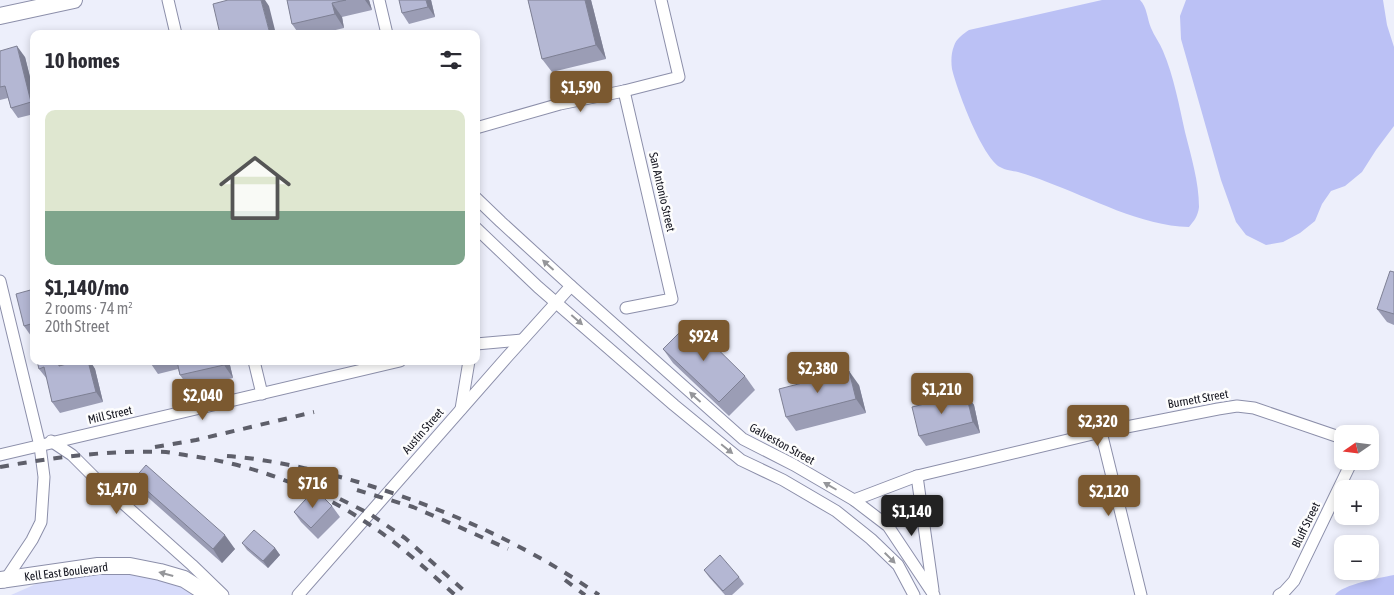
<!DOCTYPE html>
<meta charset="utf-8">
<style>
:root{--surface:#fff;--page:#f7f7f7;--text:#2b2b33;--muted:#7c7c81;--accent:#7b5930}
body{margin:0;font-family:"Asap Condensed",sans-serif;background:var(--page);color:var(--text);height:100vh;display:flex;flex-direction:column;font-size:19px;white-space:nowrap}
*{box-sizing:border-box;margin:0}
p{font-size:16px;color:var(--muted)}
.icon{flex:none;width:28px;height:28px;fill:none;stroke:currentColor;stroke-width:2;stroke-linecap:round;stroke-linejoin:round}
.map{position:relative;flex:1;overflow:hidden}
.panel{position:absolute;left:30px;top:30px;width:450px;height:335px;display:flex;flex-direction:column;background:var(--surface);border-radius:10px;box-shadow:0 2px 8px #0003}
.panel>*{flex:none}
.needle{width:32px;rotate:256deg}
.controls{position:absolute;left:1334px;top:425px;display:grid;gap:10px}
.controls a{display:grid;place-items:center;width:45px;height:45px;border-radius:10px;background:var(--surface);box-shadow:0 2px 8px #0003;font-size:25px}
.price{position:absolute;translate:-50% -42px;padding:0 11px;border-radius:5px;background:var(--accent);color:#fff;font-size:16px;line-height:32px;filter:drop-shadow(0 1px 2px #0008)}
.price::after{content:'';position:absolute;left:50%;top:30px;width:15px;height:11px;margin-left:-8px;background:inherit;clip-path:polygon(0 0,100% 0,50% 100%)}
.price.on{background:#222;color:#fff}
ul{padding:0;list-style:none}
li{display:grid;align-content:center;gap:10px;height:265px;padding:0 15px}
li span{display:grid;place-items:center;height:155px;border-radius:10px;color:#555}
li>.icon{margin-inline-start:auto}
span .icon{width:90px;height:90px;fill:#fffc;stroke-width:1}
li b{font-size:21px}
h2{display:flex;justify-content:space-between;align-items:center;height:60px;padding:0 15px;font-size:21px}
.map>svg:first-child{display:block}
.green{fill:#d7dbfa}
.water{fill:#bbc1f5}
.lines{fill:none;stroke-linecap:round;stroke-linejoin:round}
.street-casing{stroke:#8c8faa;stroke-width:13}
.secondary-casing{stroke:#8c8faa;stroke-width:18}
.street{stroke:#fff;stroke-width:11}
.secondary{stroke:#fff;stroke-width:16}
.rail{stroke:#5e5f6a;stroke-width:4;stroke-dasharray:9 9;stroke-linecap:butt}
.wall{fill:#9b9db5}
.shaded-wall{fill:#7e8094}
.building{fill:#b4b7d3;stroke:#7e8094}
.oneway{fill:#95969a}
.labels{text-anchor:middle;stroke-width:5;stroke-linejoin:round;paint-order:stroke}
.street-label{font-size:12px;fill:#14151f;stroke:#fdfdfd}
</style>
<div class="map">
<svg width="1394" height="595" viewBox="0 0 1394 595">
<rect width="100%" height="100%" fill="#edeffb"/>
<polygon class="green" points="128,572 174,582 199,595 11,595 36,584 96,573"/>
<g class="water">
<path d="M1102,0H1140C1147,7 1147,18 1151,28C1154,36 1160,43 1163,51C1174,77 1179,105 1185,132C1191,156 1199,182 1199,207C1198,216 1194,221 1189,227C1141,226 1091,198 1047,182C1038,178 1028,175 1018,172C1013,171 1005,170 1000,167C982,157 957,90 952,69C951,62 951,53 954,46C956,39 963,34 969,30Z"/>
<polygon points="1186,0 1383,0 1387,25 1394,47 1394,126 1376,150 1362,172 1345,186 1331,191 1322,204 1315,221 1300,233 1283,242 1266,245 1246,235 1236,222 1221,180 1181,39 1180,16"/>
<path d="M1394,575V595H1335C1343,584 1380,578 1394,575Z"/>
</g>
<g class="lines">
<defs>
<g id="street">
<polyline points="168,0 176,34"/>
<polyline points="379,0 387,34"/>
<polyline points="624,91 672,299 626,308"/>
<polyline points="476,128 560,104 624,91 679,77 661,0"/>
<polyline points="476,198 501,222 571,286 743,439 794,465 854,500 888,526 934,595"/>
<polyline points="476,228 538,287 674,405 741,460 783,480 836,511 871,539 898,565 914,595"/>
<polyline points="0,281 40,446 44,477 41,522 32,540 4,582"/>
<polyline points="476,344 522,340"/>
<polyline points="254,361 262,394"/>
<polyline points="461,409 469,361"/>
<polyline points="1101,432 1141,595"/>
<polyline points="51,441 72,455 96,479 192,565 223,595"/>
<polyline points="0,455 400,361"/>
<polyline points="917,476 933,590"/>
<polyline points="854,500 917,476 1101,432 1218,409 1237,406 1254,408 1342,438"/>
<polyline points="298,595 507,357 571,286"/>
<polyline points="1279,595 1284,592 1294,581 1352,461"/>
</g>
<g id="secondary">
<polyline points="0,16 74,0"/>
<polyline points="0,580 98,566 130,566 160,572 184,579 209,595"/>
</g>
</defs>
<use href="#street" class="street-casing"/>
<use href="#secondary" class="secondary-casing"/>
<use href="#street" class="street"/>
<use href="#secondary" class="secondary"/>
<g class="rail">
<polyline points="155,447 196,440 314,412"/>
<path d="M227,456C269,459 316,470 358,482C444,508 524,543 599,595"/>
<path d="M0,467C55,457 110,450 166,452C174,453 183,455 192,456C253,465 313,487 364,521C397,542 426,569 455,595"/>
<polyline points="357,490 413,507 457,526 508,549"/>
<polyline points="340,499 370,514 405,538 469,595"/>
<polyline points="565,580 585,595"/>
</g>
</g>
<g class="wall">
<polygon points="287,0 369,0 372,10 342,17 344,28 319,34 299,34 292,24"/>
<polygon points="431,0 435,17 409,24 402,13"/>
<polygon points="528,0 591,0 606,59 552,72 542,59"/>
<polygon points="0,51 25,57 34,93 34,114 18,118 11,108 8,98 0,100"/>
<polygon points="1394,272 1394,325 1387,322 1377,309"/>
<polygon points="34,289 34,336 31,336 24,326"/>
<polygon points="663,349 745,376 755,390 729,416 673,363"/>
<polygon points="37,361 61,361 63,365 78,361 90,361 95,369 103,402 60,413 52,402 47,379 39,369"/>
<polygon points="149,361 229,361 233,378 190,389 180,375 178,369 158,374"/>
<polygon points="859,385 866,413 796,431 786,417"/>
<polygon points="966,394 974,405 980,433 926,446 919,436"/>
<polygon points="134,479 235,549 222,563 143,493"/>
<polygon points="332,506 340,517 318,539 301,522 294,512"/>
<polygon points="242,543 275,548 280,555 268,568 247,550"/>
<polygon points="704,570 739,577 744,584 732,595 725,595 709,577"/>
</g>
<g class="shaded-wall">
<polygon points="261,0 265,0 269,6 276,34 270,34"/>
<polygon points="365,0 369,0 372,10"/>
<polygon points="426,0 431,0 435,17 428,7"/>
<polygon points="585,0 591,0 606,59 596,45"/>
<polygon points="332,3 342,17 344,28 335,14"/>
<polygon points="17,46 25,57 34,93 34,106 31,102"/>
<polygon points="58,361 61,361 63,364 66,377 59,366"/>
<polygon points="88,361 90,361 95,369 103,402 96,392"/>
<polygon points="223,361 229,361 233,378 224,365"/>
<polygon points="849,371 859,385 866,413 856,399"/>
<polygon points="966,394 974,405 980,433 973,422"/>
<polygon points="225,535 235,549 222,563 213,549"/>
<polygon points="275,548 280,555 268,568 263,561"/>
</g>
<g class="building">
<polygon points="228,0 261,0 270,34 220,34 213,4"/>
<polygon points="287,0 346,0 332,3 335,14 292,24"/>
<polygon points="399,0 426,0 428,7 402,13"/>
<polygon points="528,0 585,0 596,45 542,59"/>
<polygon points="17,46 31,102 11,108 5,86 0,87 0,51"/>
<polygon points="1390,271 1394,272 1394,314 1377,309"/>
<polygon points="34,289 34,323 24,326 16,294"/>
<polygon points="690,322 745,376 719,402 663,349"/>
<polygon points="37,361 58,361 59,366 78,361 88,361 96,392 52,402 44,367 39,369"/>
<polygon points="177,361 223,361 224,365 180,375"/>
<polygon points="849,371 856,399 786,417 779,389"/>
<polygon points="966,394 973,422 919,436 912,407"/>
<polygon points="146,465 225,535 213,549 134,479"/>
<polygon points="315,489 332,506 311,528 294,512"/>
<polygon points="254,530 275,548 263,561 242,543"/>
<polygon points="720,555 739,577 723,591 704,570"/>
</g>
<defs><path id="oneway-solid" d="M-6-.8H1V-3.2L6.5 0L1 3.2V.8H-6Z" transform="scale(1.25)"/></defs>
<g class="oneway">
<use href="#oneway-solid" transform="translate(548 265) rotate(-138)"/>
<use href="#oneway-solid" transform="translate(577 320) rotate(41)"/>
<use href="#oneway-solid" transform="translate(695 397) rotate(-138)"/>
<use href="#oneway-solid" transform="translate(727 449) rotate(39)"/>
<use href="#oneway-solid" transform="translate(830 486) rotate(-150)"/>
<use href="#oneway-solid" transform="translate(890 558) rotate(45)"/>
<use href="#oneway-solid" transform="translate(166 574) rotate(-165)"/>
</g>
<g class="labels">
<g class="street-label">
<text transform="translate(662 192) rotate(77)" y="4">San Antonio Street</text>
<text transform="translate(1198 399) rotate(-10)" y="4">Burnett Street</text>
<text transform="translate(110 415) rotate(-13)" y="4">Mill Street</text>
<text transform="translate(423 431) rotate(-49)" y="4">Austin Street</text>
<text transform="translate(782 444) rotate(29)" y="4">Galveston Street</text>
<text transform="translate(1306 525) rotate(-64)" y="4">Bluff Street</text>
<text transform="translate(66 572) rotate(-7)" y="4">Kell East Boulevard</text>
</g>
</g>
</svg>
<div class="controls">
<a><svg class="needle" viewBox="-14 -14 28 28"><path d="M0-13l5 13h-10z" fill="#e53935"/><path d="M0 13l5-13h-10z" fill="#7c7c81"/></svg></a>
<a>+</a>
<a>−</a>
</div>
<b class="price" style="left:581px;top:113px">$1,590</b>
<b class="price" style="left:704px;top:362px">$924</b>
<b class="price" style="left:818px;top:394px">$2,380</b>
<b class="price" style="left:942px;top:415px">$1,210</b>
<b class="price" style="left:203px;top:421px">$2,040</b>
<b class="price" style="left:1098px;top:447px">$2,320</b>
<b class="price" style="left:313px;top:509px">$716</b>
<b class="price" style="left:117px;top:515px">$1,470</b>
<b class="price" style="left:1109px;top:517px">$2,120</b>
<b class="price on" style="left:912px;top:537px">$1,140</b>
<section class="panel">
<h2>10 homes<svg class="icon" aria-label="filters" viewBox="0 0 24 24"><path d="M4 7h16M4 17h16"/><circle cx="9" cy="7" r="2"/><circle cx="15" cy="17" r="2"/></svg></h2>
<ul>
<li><span style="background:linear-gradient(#dfe7d0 65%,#7fa58c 0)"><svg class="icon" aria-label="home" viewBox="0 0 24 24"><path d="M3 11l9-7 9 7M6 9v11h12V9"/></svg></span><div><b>$1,140/mo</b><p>2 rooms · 74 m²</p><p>20th Street</p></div></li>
</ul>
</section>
</div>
